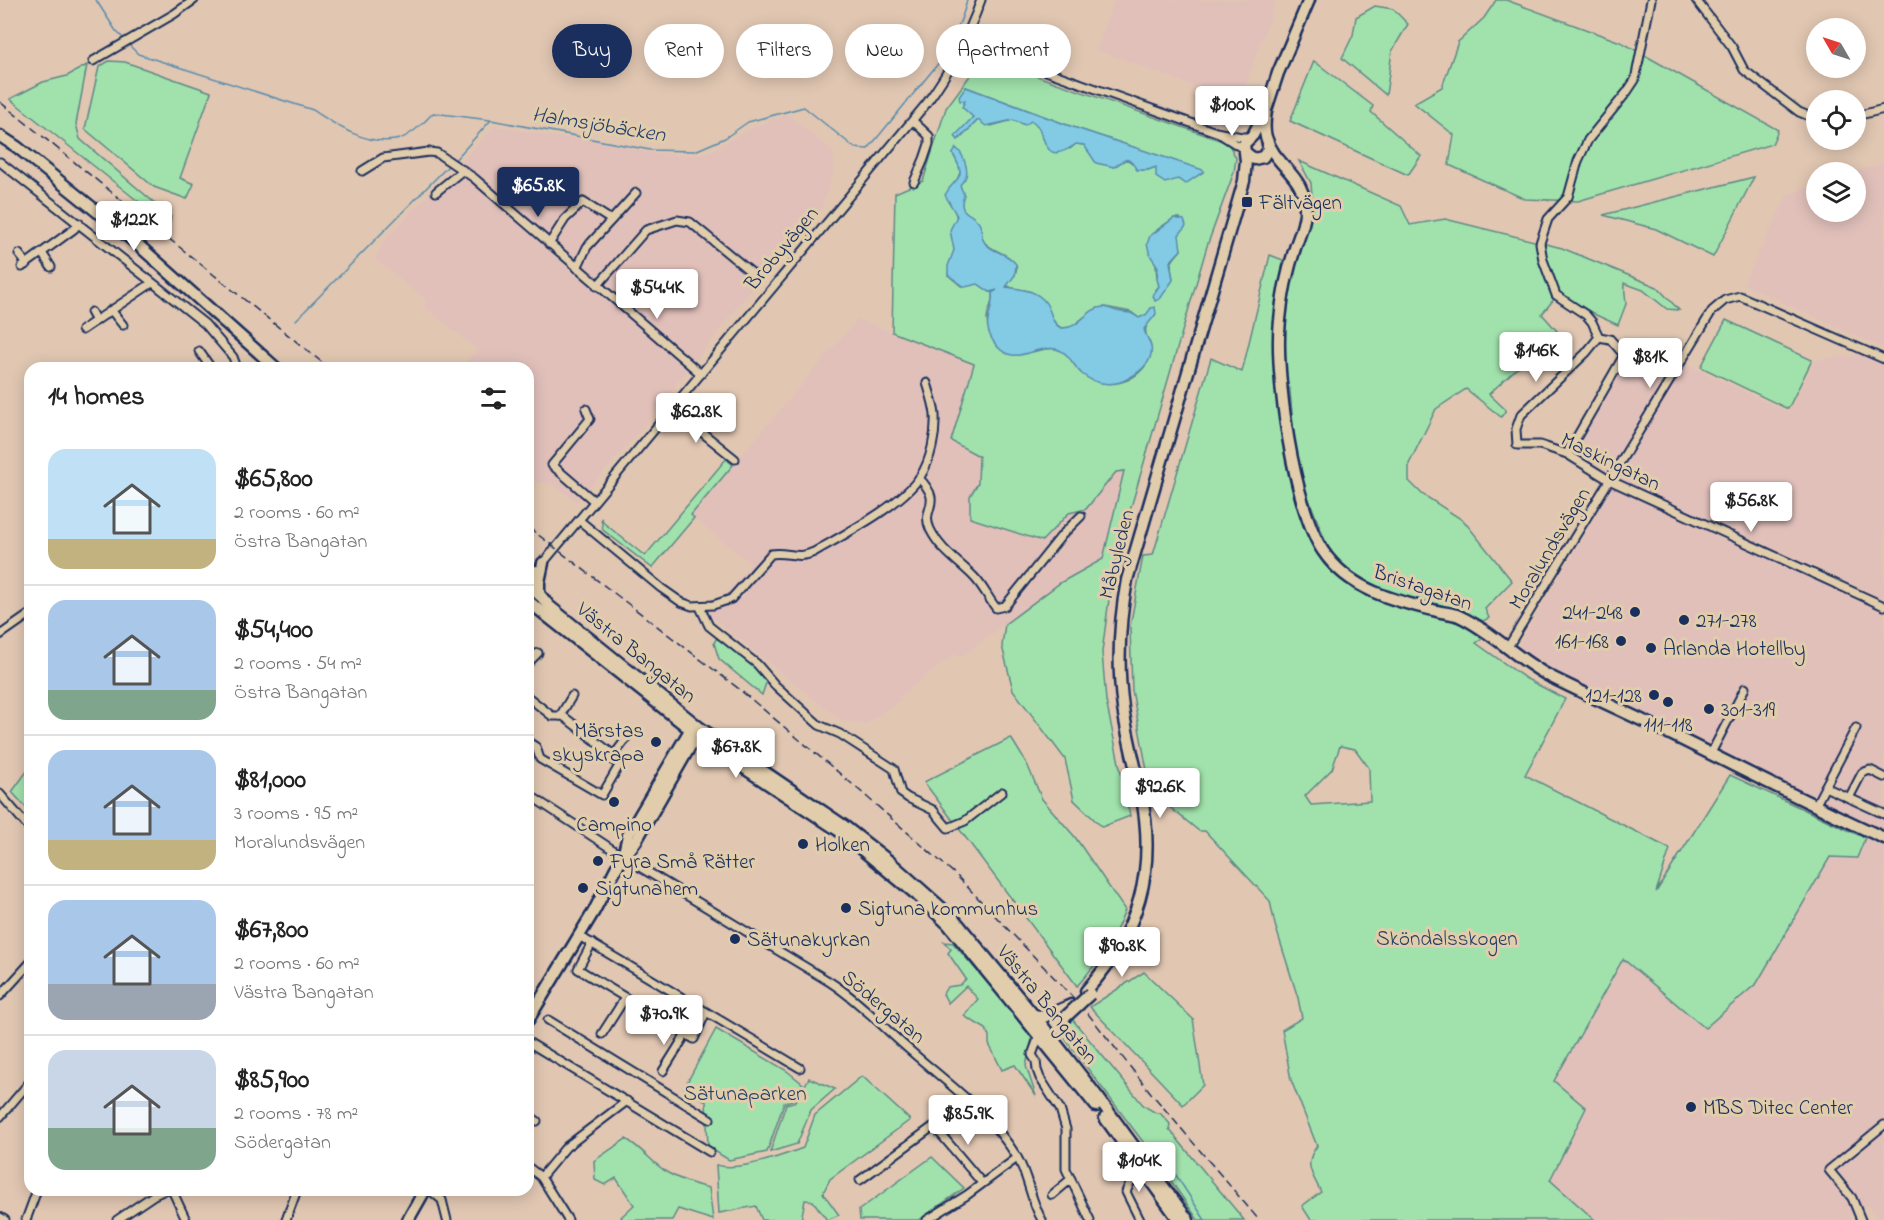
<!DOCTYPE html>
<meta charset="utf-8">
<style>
:root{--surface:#fff;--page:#f6f6f6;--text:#222;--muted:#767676;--line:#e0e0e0;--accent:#1b2f5e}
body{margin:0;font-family:"Indie Flower",sans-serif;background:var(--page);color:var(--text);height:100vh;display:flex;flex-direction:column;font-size:22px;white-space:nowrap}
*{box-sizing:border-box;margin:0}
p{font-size:20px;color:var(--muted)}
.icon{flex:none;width:33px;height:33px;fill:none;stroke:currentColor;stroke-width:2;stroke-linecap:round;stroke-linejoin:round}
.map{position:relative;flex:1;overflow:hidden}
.details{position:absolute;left:24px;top:362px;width:510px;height:834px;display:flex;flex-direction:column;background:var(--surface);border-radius:18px;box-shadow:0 3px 15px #0003}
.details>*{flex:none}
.banner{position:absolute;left:552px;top:24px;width:570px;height:54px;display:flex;gap:12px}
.needle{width:39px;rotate:309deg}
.tools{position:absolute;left:1806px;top:18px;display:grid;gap:12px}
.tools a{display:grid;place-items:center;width:60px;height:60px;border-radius:50%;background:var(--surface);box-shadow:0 3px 15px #0003;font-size:30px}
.price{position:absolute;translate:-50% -51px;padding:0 14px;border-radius:6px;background:#fff;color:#222;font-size:20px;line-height:39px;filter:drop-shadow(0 2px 3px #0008)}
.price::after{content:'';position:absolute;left:50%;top:36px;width:18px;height:14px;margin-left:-9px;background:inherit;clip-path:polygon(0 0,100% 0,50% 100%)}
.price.active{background:var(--accent);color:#fff}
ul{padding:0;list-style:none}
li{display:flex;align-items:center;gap:18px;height:150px;padding:0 24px}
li+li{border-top:2px solid var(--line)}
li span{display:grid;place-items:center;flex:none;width:168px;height:120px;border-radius:18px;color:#555}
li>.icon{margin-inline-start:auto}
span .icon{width:72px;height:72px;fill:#fffc;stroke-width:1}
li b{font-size:26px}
h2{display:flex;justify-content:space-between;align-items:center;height:72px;padding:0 24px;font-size:26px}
.pill{padding:0 21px;border-radius:27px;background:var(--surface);box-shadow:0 3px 15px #0003;font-size:21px;line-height:54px}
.pill.active{background:var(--accent);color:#fff}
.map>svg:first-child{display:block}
.built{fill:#e1c0ba}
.green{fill:#a1e2ac;stroke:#5e8885;stroke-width:1.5;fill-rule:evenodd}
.water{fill:#83cae4;stroke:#598cae;stroke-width:1.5}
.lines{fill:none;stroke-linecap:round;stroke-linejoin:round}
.stream{stroke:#598cae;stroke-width:1.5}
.street-casing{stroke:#1b2f5e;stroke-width:11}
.secondary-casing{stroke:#1b2f5e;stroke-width:15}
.street{stroke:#e1cdab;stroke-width:7}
.secondary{stroke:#e1cdab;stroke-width:10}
.rail{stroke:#1b2f5e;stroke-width:1.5;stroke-dasharray:9 4.5;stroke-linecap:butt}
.secondary-bridge-casing{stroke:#1b2f5e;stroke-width:15;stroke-linecap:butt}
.secondary-bridge{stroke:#e1cdab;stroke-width:10}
.poi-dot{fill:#1b2f5e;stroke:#e1cdab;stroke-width:2}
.labels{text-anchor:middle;stroke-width:6;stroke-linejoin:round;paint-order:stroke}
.poi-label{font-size:21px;fill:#1b2f5e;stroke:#e1cdab;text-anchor:start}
.street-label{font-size:21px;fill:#1b2f5e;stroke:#e1cdab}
.park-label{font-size:21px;fill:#284166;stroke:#e1cdab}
.water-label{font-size:22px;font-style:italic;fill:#253e6b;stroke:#e1cdab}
</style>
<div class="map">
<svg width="1884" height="1220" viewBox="0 0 1884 1220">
<rect width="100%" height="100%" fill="#e1c7b2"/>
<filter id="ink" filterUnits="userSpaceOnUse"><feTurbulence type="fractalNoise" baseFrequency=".0167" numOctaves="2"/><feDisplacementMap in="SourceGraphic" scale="12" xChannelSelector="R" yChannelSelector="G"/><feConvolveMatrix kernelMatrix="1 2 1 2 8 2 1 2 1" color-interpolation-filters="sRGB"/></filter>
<g filter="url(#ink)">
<g class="built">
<polygon points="1114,0 1276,0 1239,103 1096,50"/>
<polygon points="787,114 833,151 835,167 821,210 736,309 640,431 577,502 553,485 528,480 528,368 463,367 477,350 423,306 427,301 375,259 386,238 495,126 552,136 603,141 646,152 680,155 700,154 712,150 753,127"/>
<polygon points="1884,163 1884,349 1743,284 1788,194 1816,185 1816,212 1856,212 1854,172"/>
<polygon points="857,319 974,364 951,441 979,455 978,483 970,496 1042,541 1069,513 1086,509 1116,472 1125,470 1103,559 1060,583 960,658 955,654 898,698 901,700 866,724 841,721 709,615 751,564 690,515"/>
<polygon points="1640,338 1676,359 1788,412 1815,360 1869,353 1884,361 1884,599 1610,475 1574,453"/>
<polygon points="1612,487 1884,612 1884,831 1551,671 1517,647"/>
<polygon points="1865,838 1884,847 1884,1220 1867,1205 1850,1216 1851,1220 1595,1220 1550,1180 1586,1108 1554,1081 1624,958 1757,983 1830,857 1857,858"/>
</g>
<g class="green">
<polygon points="1496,0 1506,0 1623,43 1778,130 1772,144 1578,201 1525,199 1449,165 1454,135 1414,103 1442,87 1458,42 1484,18"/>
<polygon points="1375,6 1393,9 1408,24 1392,51 1386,95 1342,58 1353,35 1356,17"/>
<path d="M980,56L1228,143L1236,158L1234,172L1207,246L1113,569L1102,652L1106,701L1130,816L1102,827L1074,800L1065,759L1013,690L1002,646L1005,624L1060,583L1103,559L1124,471L1116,472L1086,509L1069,513L1042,541L970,518V496L978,483L979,456L951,441L974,364L892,332L895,193L923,181L946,108L972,73ZM966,87L1070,126L1202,170L1203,172L1185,183L1178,179L1172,180L1156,167L1148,170H1141C1126,160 1131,155 1114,167C1097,163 1095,157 1084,145L1076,144L1070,149L1042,138L1039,127L1031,121L1022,124L1013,120L991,126L978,120L960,139L973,117L967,110L966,101L963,100ZM961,153L966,173L960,185C963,193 960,202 963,209C966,215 971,215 975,219C982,225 980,234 984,242C994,253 1010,252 1017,267L1015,275L990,292L978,284L961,286L948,275C949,267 952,260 954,251C957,236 943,236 957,219L954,208L948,202L961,170L953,154ZM1174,218H1180L1178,239L1181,250C1171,263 1169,260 1173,278L1161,297L1155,291L1159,286C1154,269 1156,248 1157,230ZM1008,286C1018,292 1029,287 1039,297C1050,306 1049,321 1061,328L1071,327L1093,311L1105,307L1131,312L1139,318L1146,315L1154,317C1133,333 1160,346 1145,366C1130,386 1101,389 1083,374C1073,367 1070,352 1057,349C1045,347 1040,351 1030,352C1020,353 1007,349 998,347C989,335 983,321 990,307C992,301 993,299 992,293Z"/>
<polygon points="109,61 125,62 211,92 180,178 194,184 187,199 154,187 85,129 99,67"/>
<polygon points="1314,61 1373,106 1371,112 1421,156 1408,175 1290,121"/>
<polygon points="87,65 76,124 80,139 171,217 169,226 10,99 43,82 67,76"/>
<polygon points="1299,161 1401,206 1410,225 1445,219 1562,248 1657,287 1679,310 1667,309 1643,290 1624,283 1626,304 1618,325 1596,315 1559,293 1542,314 1557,331 1489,394 1506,410 1501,417 1466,389 1436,409 1409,464 1409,481 1422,494 1464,521 1512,581 1485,609 1489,618 1483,621 1456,609 1411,598 1376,587 1350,571 1333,557 1325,540 1297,469 1290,391 1281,364 1282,310 1297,256 1313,210 1311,183"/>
<polygon points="1754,177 1713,257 1656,229 1603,215"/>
<path d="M1270,255L1283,260L1277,312L1282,424L1296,501L1324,564L1353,589L1382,602L1415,609L1468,626L1482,639L1476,643L1525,678L1565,699L1525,775L1670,849L1656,892L1730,775L1865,838L1857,858L1830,857L1757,983L1705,1028L1623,959L1554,1081L1586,1108L1550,1180L1595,1220H1311L1302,1206L1321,1192C1312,1174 1303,1164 1317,1146L1291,1080L1282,1030L1302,1018L1298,998L1275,925L1270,901L1205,831H1199L1151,792L1132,690L1130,627L1143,556L1153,555L1211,358L1242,372ZM1340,746L1355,749L1369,768L1370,801L1311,805L1305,796L1332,769Z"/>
<polygon points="1726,320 1812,360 1788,409 1701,367"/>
<polygon points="726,459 733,465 691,515 694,518 652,568 603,530 601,518 605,524 645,556"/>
<polygon points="716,639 720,640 764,675 767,680 762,695 719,659 714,643"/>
<path d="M1011,738L1027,764L1042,799L1075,837L1125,910C1112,943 1100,960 1077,986L924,782Z"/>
<polygon points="30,767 30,812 12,792"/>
<polygon points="944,942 953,943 1029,1031 1032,1039 1026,1066 1036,1096 1015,1065 1002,1070 989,1044 989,1036 986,1029 964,1016 978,999 966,986 948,1003 943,994 947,987 960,985 966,979 948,953 951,949"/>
<polygon points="1144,972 1193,1019 1203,1085 1183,1105 1090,1007"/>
<polygon points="1072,1019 1144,1106 1156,1113 1160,1113 1170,1124 1169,1129 1244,1220 1198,1220 1153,1155 1066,1040 1063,1029"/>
<polygon points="716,1029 787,1071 803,1084 797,1098 784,1103 767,1152 729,1160 708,1147 706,1101 684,1088"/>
<path d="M862,1076L910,1120L830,1179L823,1193L839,1215L827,1220L813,1201L805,1200L801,1220H762L756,1206L719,1213L716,1165C737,1172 782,1156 803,1148L815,1115Z"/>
<polygon points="809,1078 835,1089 811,1110 797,1144 770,1152 786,1104 796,1101"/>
<path d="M626,1139C642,1148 653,1164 668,1173C681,1180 695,1185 709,1188L713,1220L678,1209L672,1220H624L621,1217L634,1205L616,1178L605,1185L595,1180L594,1161Z"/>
<polygon points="932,1157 964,1188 919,1220 860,1220 859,1210"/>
</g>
<g class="water">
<path d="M966,87L1070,126L1203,170V172L1185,184L1178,179L1165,183L1156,177V167L1148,170H1137C1127,154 1126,159 1114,167L1096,163L1084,145L1076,144C1038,171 1049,128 1031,121L1025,125L1013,120L986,126L978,120L958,140L955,136L973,117L962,107L965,101H960L959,97Z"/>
<path d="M956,148C962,152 969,168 966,176C965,180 962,182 960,185L964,195C956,216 974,211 980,225C983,233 980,240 988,246C998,254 1007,253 1016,264L1015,275L1006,287C1021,289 1042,290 1049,309C1053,318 1052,323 1061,328C1079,330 1086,308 1103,307C1108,307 1112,310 1117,311C1129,314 1128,310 1139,318L1146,315L1151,308L1155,307L1156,314L1144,329C1145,336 1150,340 1151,346C1154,361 1140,372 1129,378C1115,387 1095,385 1082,374C1073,366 1069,352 1056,349C1032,345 1015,368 996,345C978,322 995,313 992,293L997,290L990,292L978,284L965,287L948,275V266L954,250L950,230L957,216L945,195C954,176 969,182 953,154Z"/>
<polygon points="1174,218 1184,220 1186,226 1179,235 1181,250 1170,262 1173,280 1160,299 1155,301 1153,295 1159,286 1157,279 1158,267 1150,255 1147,244 1150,236"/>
</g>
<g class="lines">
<g class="stream">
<polyline points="96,0 116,31 124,39"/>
<path d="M130,46L138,54L313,110C337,126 365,145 395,140C407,139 425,122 433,113L490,120"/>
<path d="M454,161L491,120L650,150L695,151L725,138L748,122L804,107L855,148L868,149L937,65L945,59C951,39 963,21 967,0"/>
<polyline points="296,320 450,164"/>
<polyline points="1170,1166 1205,1220"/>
</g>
<defs>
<g id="street">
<polyline points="1696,0 1732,47 1744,70 1799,112 1816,119"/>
<polyline points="965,42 1216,132 1242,137 1249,137"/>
<polyline points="93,61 174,14 194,0"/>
<polyline points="1856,116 1884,109"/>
<polyline points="913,121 929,136 929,144 924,159 914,182"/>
<polyline points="1220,134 1245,150"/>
<polyline points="0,162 205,324 233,357 237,368"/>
<polyline points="362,171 383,158 429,152 437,153 474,178 701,374"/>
<polyline points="436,192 463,170"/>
<polyline points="549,244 565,219 583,202 611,220"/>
<polyline points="42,253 51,267"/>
<polyline points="19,254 27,264"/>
<polyline points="22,267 74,229 79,223"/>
<polyline points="577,268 587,247 636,193"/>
<polyline points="597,286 646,230 677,220 690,222 752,273"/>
<polyline points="111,310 123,325"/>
<polyline points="91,312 96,321"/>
<polyline points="82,330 152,283"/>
<polyline points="1599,337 1586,353 1521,415 1516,429 1517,445 1540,445 1567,454 1609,480 1884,606"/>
<polyline points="1599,337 1592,322 1586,315 1556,295 1543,260 1540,243 1548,219 1568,197 1578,161 1588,140 1627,92 1635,80 1651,0"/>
<polyline points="199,351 211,368"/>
<polyline points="586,409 590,419 552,465 594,501"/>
<polyline points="673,409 735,459"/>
<polyline points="1567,454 1624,355 1610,339 1599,337"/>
<path d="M919,478C945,505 920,507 930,529C940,550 958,561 974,577C983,586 988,598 996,608L1005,606L1062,535L1081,516"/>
<path d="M579,520L661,588L681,602L692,606L713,605L731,599L771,554C786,551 798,560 814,552C845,534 900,506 920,477C931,460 936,435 935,415C934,404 930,393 927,383"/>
<path d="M543,563L926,104C951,70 967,39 981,0"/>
<polyline points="700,607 709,626 757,664 775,685 819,725 840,734 894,769 901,793 908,798 933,810 948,828 965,821 1002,792"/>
<polyline points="0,635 30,614"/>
<polyline points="1508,647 1712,311 1725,300 1740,296 1884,359"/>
<polyline points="528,663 538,653"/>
<polyline points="528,697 552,716 563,716 614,755"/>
<polyline points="560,716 572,696"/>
<polyline points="528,742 536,747 540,759 602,795 620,764 614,761 614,755 626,739"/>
<polyline points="1710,755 1745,688"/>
<polyline points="1825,787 1884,814"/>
<polyline points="0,794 30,829"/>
<path d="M528,794L633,863L830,982C855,998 875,1019 896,1038C937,1076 987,1108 1017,1157C1029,1177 1030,1200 1042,1220"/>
<polyline points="1849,798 1862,773 1870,770 1884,777"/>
<polyline points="1815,806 1856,728"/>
<polyline points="579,936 800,1068"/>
<polyline points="592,943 578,969 694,1039 706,1012"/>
<polyline points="0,996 30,963"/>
<polyline points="548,1020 710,1119"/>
<polyline points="602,1034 625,998"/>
<polyline points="1039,1036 1032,1055 1036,1061 1037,1070 1040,1078 1060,1109 1066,1129 1066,1169 1090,1220"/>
<polyline points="528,1042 710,1152"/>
<polyline points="663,1071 686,1034"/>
<polyline points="528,1115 537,1121"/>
<polyline points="0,1117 29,1083"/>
<polyline points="934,1126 982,1183"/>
<polyline points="528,1167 541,1177 568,1220"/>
<polyline points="541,1177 566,1147 627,1101"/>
<polyline points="860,1180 968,1101"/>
<polyline points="172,1190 186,1220"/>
<polyline points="430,1190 442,1200 447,1220"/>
<polyline points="1052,1195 1071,1179"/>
<polyline points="0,1217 5,1220"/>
<polyline points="26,1220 37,1190"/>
<polyline points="117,1220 154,1195 165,1190"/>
<polyline points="286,1220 297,1190"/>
<polyline points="927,1220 967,1195 1017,1158"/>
<polyline points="1140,1220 1126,1192 1130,1183 1147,1170"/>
<polyline points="1861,1220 1852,1198 1829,1170 1884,1125"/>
</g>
<g id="secondary">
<path d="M1266,110C1265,119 1263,128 1266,137C1275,168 1307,174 1305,213C1304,225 1300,234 1296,245C1288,269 1282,295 1280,320C1274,373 1294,508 1323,551C1349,590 1395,601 1437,611C1444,613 1452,613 1459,616C1493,632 1518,660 1551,677C1585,694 1621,710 1656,727C1732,764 1807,803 1884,838"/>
<polyline points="0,136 17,147 136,243 276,368"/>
<polyline points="1246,153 1254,159 1263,157 1268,149 1268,144"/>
<polyline points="528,584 536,590 549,606 700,728 844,826 890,862 954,919 1045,1029 1097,1096 1188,1220"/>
<polyline points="533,592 532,579 535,571"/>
<polyline points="539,595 539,582 543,563"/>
<polyline points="528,601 704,740"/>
<polyline points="729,758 838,830 917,895 948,924 1096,1106"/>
<polyline points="624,853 628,835 693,725"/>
<path d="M1086,991C1139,932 1157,871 1141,793C1135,764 1127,736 1123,708C1117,665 1119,623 1127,580L1244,181L1246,161L1244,144L1253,135L1266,110L1278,73L1309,0"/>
<polyline points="1034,1015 1044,1017 1071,1005"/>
<polyline points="528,1020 594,911 616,868 636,841 700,729"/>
<polyline points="1105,1118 1179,1220"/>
<polyline points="408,1220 425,1190"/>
</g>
</defs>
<use href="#street" class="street-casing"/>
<use href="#secondary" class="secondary-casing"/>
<use href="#street" class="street"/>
<use href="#secondary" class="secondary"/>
<g class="rail">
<polyline points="0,102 329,368"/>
<polyline points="528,527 739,689 851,783 956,875 1085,1010 1151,1093 1259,1220"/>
</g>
<defs>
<polyline id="secondary-bridge" points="1059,1023 1090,994"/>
</defs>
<use href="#secondary-bridge" class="secondary-bridge-casing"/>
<use href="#secondary-bridge" class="secondary-bridge"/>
</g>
</g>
<g class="poi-dot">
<rect x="1241" y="196" width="12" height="12" rx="3"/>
<circle cx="1635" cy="612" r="6"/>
<circle cx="1684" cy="620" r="6"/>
<circle cx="1621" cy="641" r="6"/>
<circle cx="1651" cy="648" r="6"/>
<circle cx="1654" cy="695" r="6"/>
<circle cx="1668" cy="702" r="6"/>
<circle cx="1709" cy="709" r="6"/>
<circle cx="656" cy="742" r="6"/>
<circle cx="614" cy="802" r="6"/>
<circle cx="803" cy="844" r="6"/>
<circle cx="598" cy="861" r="6"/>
<circle cx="583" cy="888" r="6"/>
<circle cx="846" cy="908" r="6"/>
<circle cx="735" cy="939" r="6"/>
<circle cx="1691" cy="1107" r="6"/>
</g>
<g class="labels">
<g class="poi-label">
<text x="1259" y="209">Fältvägen</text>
<text x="1623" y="619" text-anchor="end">241-248</text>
<text x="1696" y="627">271-278</text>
<text x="1609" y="648" text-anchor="end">161-168</text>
<text x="1663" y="655">Arlanda Hotellby</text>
<text x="1642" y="702" text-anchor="end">121-128</text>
<text x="1721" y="716">301-319</text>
<text x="1668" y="731" text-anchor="middle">111-118</text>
<text x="644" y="737" text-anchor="end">Märstas<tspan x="644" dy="24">skyskrapa</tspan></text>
<text x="614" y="831" text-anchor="middle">Campino</text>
<text x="815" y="851">Holken</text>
<text x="610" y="868">Fyra Små Rätter</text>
<text x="595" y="895">Sigtunahem</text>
<text x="858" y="915">Sigtuna kommunhus</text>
<text x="747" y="946">Sätunakyrkan</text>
<text x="1703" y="1114">MBS Ditec Center</text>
</g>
<g class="street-label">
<text transform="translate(781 248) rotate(-50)" y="7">Brobyvägen</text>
<text transform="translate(1611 461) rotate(26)" y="7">Maskingatan</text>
<text transform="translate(1549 548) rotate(-59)" y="7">Moralundsvägen</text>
<text transform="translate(1116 554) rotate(-76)" y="7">Måbyleden</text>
<text transform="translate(1423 587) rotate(19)" y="7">Bristagatan</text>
<text transform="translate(637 652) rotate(39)" y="7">Västra Bangatan</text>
<text transform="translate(1048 1004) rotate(51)" y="7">Västra Bangatan</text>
<text transform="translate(884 1006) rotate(40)" y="7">Södergatan</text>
</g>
<g class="park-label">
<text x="1447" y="945">Sköndalsskogen</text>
<text x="745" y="1100">Sätunaparken</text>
</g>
<g class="water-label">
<text transform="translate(599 123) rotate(9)" y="8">Halmsjöbäcken</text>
</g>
</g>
</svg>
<div class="tools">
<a><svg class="needle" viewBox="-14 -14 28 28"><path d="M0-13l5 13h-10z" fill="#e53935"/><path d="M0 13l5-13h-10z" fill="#767676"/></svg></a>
<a><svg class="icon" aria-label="locate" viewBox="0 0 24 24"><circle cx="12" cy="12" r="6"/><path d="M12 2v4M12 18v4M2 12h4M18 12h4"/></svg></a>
<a><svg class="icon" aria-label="layers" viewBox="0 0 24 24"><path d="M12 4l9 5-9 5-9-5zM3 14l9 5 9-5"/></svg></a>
</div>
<b class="price" style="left:1232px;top:137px">$100K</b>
<b class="price active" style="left:538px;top:218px">$65.8K</b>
<b class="price" style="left:134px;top:252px">$122K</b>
<b class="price" style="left:657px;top:320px">$54.4K</b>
<b class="price" style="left:1536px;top:383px">$146K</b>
<b class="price" style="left:1650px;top:389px">$81K</b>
<b class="price" style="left:696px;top:444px">$62.8K</b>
<b class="price" style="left:1751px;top:533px">$56.8K</b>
<b class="price" style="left:736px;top:779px">$67.8K</b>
<b class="price" style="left:1160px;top:819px">$92.6K</b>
<b class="price" style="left:1122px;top:978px">$90.8K</b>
<b class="price" style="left:664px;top:1046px">$70.9K</b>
<b class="price" style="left:968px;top:1146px">$85.9K</b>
<b class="price" style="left:1139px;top:1193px">$104K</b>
<div class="banner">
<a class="pill active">Buy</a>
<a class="pill">Rent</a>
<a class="pill">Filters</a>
<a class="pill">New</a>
<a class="pill">Apartment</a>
</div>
<section class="details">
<h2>14 homes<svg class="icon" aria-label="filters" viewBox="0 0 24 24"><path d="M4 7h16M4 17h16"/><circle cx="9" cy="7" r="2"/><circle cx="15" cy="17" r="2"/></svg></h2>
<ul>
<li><span style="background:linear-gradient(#bfe0f5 75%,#c2b280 0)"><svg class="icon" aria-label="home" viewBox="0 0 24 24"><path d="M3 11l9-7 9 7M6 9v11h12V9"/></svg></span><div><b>$65,800</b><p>2 rooms · 60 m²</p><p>Östra Bangatan</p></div></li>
<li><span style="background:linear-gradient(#a9c7e8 75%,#7fa58c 0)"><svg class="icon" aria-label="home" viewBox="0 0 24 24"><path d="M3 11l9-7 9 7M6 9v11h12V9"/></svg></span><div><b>$54,400</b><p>2 rooms · 54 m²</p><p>Östra Bangatan</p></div></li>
<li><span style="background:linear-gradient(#a9c7e8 75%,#c2b280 0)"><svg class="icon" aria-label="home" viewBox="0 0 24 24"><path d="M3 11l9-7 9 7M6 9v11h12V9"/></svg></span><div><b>$81,000</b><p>3 rooms · 95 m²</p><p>Moralundsvägen</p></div></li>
<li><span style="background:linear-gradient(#a9c7e8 70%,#9aa5b1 0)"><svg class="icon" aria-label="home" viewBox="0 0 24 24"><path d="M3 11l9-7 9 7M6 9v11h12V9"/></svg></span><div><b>$67,800</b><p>2 rooms · 60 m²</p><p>Västra Bangatan</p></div></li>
<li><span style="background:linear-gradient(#c9d6e8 65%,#7fa58c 0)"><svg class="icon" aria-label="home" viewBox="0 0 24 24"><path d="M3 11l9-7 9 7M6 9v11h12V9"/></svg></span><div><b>$85,900</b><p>2 rooms · 78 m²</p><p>Södergatan</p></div></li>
</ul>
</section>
</div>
